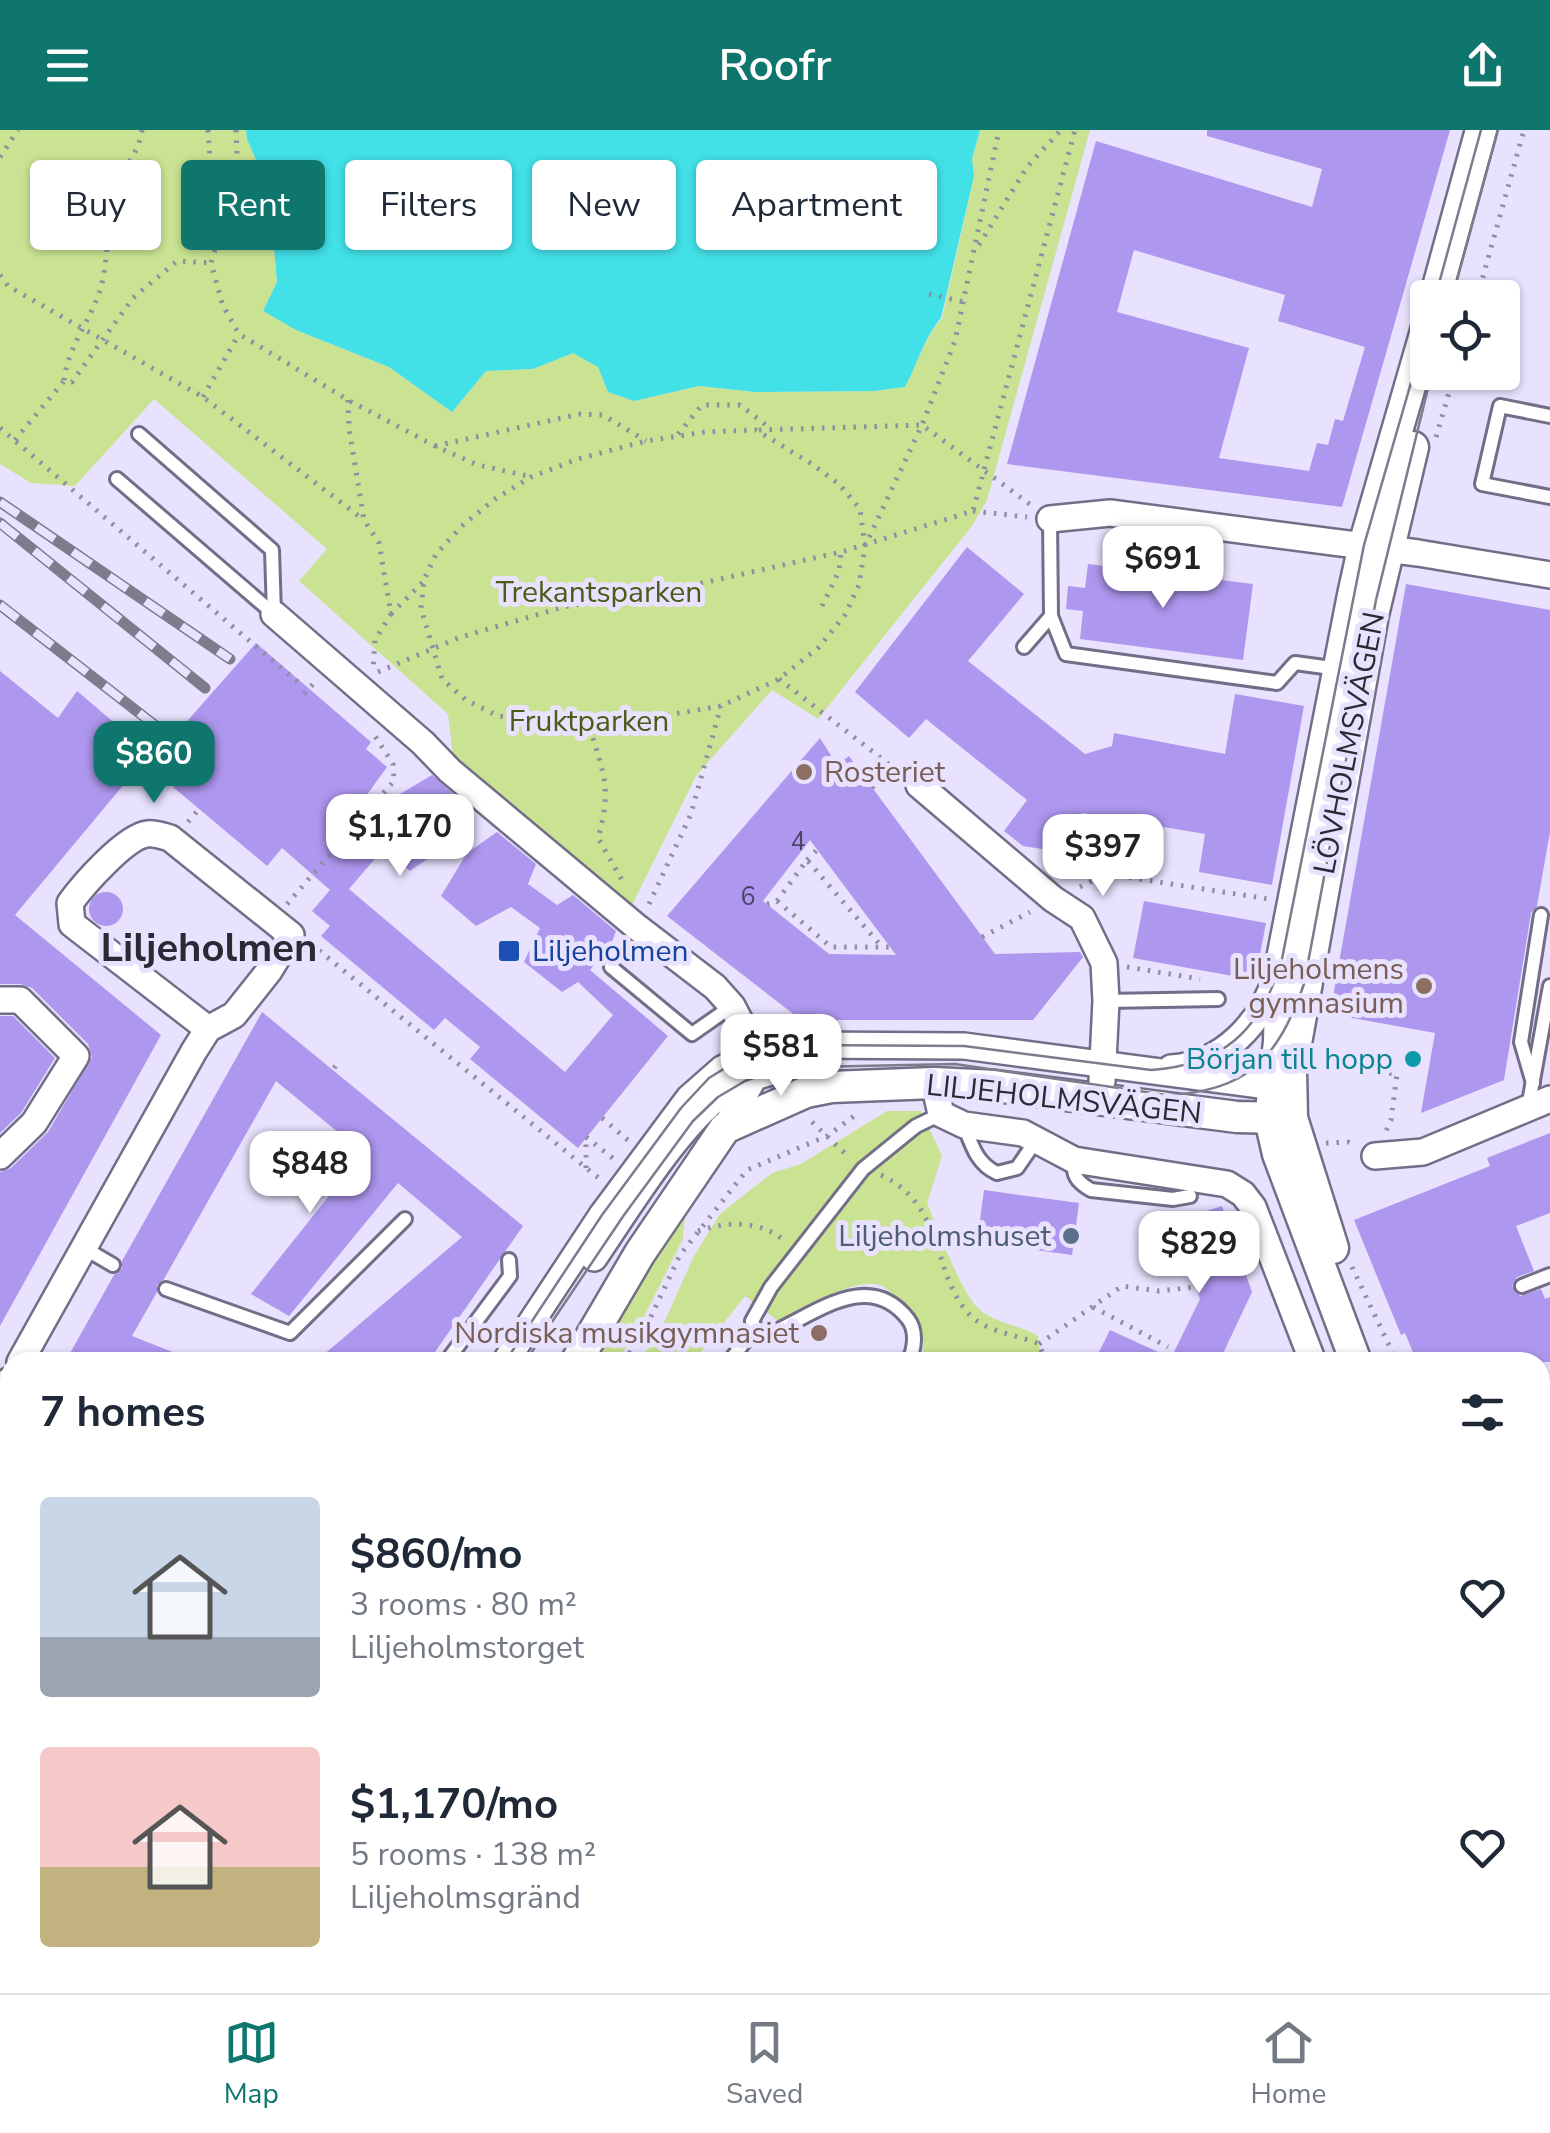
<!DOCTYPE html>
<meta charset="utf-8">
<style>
:root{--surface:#fff;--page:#f2f2f3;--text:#1f2937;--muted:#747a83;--line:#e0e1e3;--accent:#0f766e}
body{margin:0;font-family:"Nunito Sans",sans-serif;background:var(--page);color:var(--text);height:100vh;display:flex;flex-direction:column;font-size:38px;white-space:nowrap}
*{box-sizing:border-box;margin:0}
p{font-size:32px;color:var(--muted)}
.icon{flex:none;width:55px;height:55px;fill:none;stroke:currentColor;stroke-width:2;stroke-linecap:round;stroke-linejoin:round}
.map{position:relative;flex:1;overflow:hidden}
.drawer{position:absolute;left:0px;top:1222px;width:1550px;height:642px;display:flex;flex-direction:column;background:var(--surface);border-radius:30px 30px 0 0;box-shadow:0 2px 8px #0004}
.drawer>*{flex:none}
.guide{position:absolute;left:30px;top:30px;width:1000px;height:90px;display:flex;gap:20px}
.buttons{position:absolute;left:1410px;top:150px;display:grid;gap:20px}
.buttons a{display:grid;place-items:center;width:110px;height:110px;border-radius:10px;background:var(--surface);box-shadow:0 2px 8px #0004;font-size:50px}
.price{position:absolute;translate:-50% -85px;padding:0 22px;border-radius:20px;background:#fff;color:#222;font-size:32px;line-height:65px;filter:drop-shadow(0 2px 5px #0008)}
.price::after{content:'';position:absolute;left:50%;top:60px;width:30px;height:22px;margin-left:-15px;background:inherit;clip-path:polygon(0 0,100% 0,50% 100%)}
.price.selected{background:var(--accent);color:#fff}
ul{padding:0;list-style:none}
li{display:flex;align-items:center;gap:30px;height:250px;padding:0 40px}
li span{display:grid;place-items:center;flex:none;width:280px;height:200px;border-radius:10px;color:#555}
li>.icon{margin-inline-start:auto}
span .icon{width:120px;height:120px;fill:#fffc;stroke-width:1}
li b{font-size:42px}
h2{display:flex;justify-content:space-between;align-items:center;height:120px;padding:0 40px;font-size:42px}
.pill{padding:0 35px;border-radius:10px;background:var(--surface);box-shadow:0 2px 8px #0004;font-size:35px;line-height:90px}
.pill.selected{background:var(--accent);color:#fff}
header{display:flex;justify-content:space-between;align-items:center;height:130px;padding:0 40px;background:var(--accent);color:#fff;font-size:45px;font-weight:600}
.tab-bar{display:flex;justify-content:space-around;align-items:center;height:140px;border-top:2px solid var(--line);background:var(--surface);font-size:28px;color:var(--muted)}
.tab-bar a{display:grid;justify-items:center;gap:5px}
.tab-bar .selected{color:var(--accent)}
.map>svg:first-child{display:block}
.green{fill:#c9e392}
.water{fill:#42e0e7}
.building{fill:#ae97ef;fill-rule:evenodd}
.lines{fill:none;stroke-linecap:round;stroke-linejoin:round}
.service-casing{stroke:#736e87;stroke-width:18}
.pedestrian-casing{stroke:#736e87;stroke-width:22}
.minor-casing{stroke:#736e87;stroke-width:30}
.tertiary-casing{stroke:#736e87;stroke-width:35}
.secondary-casing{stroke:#736e87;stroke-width:40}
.path{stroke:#928ea2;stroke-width:5;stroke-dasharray:2.5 8;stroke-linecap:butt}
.service{stroke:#fff;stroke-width:12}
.pedestrian{stroke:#fff;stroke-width:18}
.minor{stroke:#fff;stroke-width:25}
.tertiary{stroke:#fff;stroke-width:30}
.secondary{stroke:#fff;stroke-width:35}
.tram{stroke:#7f7b8d;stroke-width:2.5}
.rail-casing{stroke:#7f7b8d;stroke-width:11}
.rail{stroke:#e8e2fe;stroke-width:8;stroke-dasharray:22;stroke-linecap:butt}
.education-dot{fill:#8d6e63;stroke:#e8e2fe;stroke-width:4}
.transit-dot{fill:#1a4fb4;stroke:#e8e2fe;stroke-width:4}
.culture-dot{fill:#0f9aa8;stroke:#e8e2fe;stroke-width:4}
.service-dot{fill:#5c6f8a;stroke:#e8e2fe;stroke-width:4}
.labels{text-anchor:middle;stroke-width:10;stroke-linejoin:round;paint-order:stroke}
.number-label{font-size:25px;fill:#4c4463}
.park-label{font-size:30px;fill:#4a5c18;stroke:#e8e2fe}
.street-label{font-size:30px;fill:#2c2934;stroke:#e8e2fe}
.education-label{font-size:30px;fill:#785e54;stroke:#e8e2fe;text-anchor:end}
.transit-label{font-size:30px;fill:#164399;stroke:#e8e2fe;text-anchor:start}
.culture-label{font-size:30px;fill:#0d838f;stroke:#e8e2fe;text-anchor:end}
.service-label{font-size:30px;fill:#4e5e75;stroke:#e8e2fe;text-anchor:end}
.district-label{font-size:40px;font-weight:bold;fill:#2c2934;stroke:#e8e2fe}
</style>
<header><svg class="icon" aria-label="menu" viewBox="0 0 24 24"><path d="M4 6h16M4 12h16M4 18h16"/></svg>Roofr<svg class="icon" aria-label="share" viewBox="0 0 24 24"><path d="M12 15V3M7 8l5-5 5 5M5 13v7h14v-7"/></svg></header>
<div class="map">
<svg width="1550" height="1863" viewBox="0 0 1550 1863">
<rect width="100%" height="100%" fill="#e8e2fe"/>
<g class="green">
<path d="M0,0H246L247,9L269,59L277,153L263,181L296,200L389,237L452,282L486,241L533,239L573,223L598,237L608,262L634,271L699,256L755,262L874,261L905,257C917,235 925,206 942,188L974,46L972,30L980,0H1090L987,370L972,396L818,589L772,560L696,646L632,775L453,625L448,584L299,451L327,419L154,269L75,356L31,353L0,334Z"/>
<path d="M887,981H921L942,1026L927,1073C938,1099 961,1164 980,1180C997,1194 1020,1195 1038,1206L1041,1232H922C926,1208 923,1193 905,1176C896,1167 887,1155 874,1154C848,1151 802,1180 778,1191L745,1166L693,1232H639L662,1197L694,1126L720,1084L772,1043L801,1034Z"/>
<polygon points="686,1074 683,1109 638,1199 617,1232 592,1232 632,1170 629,1153"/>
</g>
<path class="water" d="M246,0H980L972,29L974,46L941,188C925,206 917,235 905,257L874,261L755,262L699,256L634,271L608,262L598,237L573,223L533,239L486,241L452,282L389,237L296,200L263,181L277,152L269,60L247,9Z"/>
<g class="building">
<path d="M1207,0H1450L1342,377L1007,334L1096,11L1312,77L1322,39L1207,6ZM1134,120L1285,165L1278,191L1365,217L1343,291L1335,289L1328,315L1317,313L1309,341L1219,328L1249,218L1117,182Z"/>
<polygon points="967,417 1024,464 968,531 1085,624 1112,616 1114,603 1225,624 1235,564 1304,576 1272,755 1199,742 1205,704 1082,683 1074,724 1023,716 1004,701 1027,670 926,589 909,608 855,562"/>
<polygon points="1088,434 1253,454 1243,530 1080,509 1083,481 1066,479 1068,456 1085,458"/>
<polygon points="1406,454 1550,480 1550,702 1537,776 1531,783 1504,950 1421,983 1435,903 1330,884"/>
<polygon points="256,513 371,612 366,619 387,637 343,698 432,645 468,677 451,713 410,741 384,718 349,759 565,942 613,885 578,852 562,862 524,832 540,798 511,777 476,796 441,766 467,723 497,702 536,734 528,754 557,775 573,765 616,801 612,812 590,840 668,906 578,1018 470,929 480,917 445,888 434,900 321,806 330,796 312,781 330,760 282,718 267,736 173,657 178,652 152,631"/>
<polygon points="0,541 58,588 77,561 150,623 15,785 161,905 0,1196 0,1042 11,1038 48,1002 92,927 88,914 32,858 20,854 0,854"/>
<path d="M820,608L837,635L849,626L995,824L1080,822L1083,827L1033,890H801L667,786ZM810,710L896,825L829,824L763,771Z"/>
<circle cx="106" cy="779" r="17"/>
<polygon points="1144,771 1266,793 1255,850 1133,828"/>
<polygon points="262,882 523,1096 428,1232 370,1232 358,1226 353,1232 315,1232 462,1107 398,1053 289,1186 251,1164 363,1023 276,951 164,1149 157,1155 157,1162 132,1206 198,1232 65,1232 114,1145 122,1139 122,1131"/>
<polygon points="0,886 13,886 55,928 21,983 0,1003"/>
<polygon points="1550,1003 1550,1083 1516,1096 1534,1141 1517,1147 1512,1156 1520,1166 1541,1159 1545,1169 1550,1167 1550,1232 1417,1232 1405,1203 1401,1205 1354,1090 1490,1036 1487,1028"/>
<polygon points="984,1060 1079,1073 1072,1125 977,1112"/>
<polygon points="1222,1076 1252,1162 1219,1232 1094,1232 1110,1200 1171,1228 1200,1169 1179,1113 1186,1111 1178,1090"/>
</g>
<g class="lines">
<defs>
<g id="service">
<polyline points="1550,286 1500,276 1482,354 1550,367"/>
<polyline points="139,304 272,420 274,484"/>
<polyline points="117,349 274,484"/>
<polyline points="1050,389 1051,486 1066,524 1277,553 1295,533 1339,539"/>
<polyline points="1024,517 1051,486"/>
<polyline points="611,837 692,904 732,876"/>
<polyline points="1106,871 1218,869"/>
<polyline points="1533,953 1521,912 1541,785"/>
<polyline points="1528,978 1550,856"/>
<path d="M964,995C972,1016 977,1034 997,1043L1017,1038L1037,1009"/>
<path d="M1074,1030C1072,1045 1077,1052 1091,1060L1173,1069L1190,1066"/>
<polyline points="84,1118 113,1135"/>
<polyline points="1522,1156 1550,1145"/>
<polyline points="166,1159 290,1203 405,1089"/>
<polyline points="446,1232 510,1146 509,1130"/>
<polyline points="729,1232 755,1198"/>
<path d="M908,1232C915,1219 917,1201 908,1189C870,1140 819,1181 776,1201L766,1202L755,1198L752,1191L771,1157L863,1039L916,996L941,984"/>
<polyline points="1543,1347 1550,1345"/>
<polyline points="1540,1738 1550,1733"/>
</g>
<polyline id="pedestrian" points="163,1863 166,1855"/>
<g id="minor">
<polyline points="1050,389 1110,383 1418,423 1550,445"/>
<polyline points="274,484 423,613 450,641 638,798 715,857 732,876 756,922 755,946 725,998"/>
<polyline points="919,655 1053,769 1082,788 1104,833 1106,871 1102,951"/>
<polyline points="0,870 20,870 76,926 34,993 0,1026"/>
<path d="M1171,938C1223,935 1262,892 1277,845"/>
<polyline points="934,953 941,984 964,995 1023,1003 1074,1030 1227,1054 1243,1064 1253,1077 1313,1232"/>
<polyline points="1375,1026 1423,1022 1550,969"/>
<path d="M594,1128C627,1080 683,986 732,957C748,948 765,943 784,939"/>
<path d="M20,1232L194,921L208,899L234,885L269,841L291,805L170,708C163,706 154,703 147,704C125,707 83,755 70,773L72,794L208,899"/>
<polyline points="505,1232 602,1085 689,968 722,939 756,922 803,915 964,916 1290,959"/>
<polyline points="1540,1563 1550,1584"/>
<polyline points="0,1745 10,1749"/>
<polyline points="283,1855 301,1863"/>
</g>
<g id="tertiary">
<polyline points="1435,168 1481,0"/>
<polyline points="1333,1118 1292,988 1291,941 1373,485 1413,317"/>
<polyline points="576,1232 640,1123 725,998 806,962 831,957 934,953 996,956 1237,987 1289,988"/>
<polyline points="1356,1232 1278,1024 1270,989 1279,912 1281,834 1353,465 1364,415 1428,194"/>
<polyline points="0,1265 10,1253"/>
<polyline points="0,1289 10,1294"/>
<polyline points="0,1343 10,1317"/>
<polyline points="0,1421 10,1436"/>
<polyline points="0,1596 10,1600"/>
<polyline points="0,1623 10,1627"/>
<polyline points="681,1855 715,1863"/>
<polyline points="1235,1855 1243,1863"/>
</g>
<g id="secondary">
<polyline points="0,1479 10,1483"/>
<polyline points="0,1526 10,1529"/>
<polyline points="930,1855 952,1863"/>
<polyline points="1063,1855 1085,1863"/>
</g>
</defs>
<use href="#service" class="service-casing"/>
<use href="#pedestrian" class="pedestrian-casing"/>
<use href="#minor" class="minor-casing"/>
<use href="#tertiary" class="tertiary-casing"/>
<use href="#secondary" class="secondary-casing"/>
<g class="path">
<path d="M142,0C139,23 124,36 117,56C105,90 110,124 101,157C92,189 67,217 64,251L72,252L133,168L177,131L211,133"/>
<polyline points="208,0 216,113"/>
<polyline points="236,0 239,74 216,116 211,133 223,176 239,204 348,270 435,316 478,335 528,346"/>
<polyline points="0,27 18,0"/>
<polyline points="979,115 1027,37 1061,0"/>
<polyline points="0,145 8,156 203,267 364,390"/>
<polyline points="929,164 964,172"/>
<polyline points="1477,168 1524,0"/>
<polyline points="203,267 239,204"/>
<polyline points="348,270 349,298 364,390 379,413 391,484 375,510 373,541"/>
<polyline points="0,298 300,554"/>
<polyline points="759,300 922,295 1031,375"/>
<polyline points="678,304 702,275 740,275 770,298"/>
<polyline points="1436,307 1455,242"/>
<polyline points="15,310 64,251"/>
<polyline points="435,316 580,284 603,285 646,311"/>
<polyline points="973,381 1027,387"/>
<polyline points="865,416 860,379 839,354 812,334 756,300 705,302 646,311 578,329 531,347 495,369 463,395 436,424 424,450 421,478 442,549 466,570 498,586 590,598 721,576 779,549 819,517 845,485 859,455 865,416 922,295 955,211 999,0"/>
<polyline points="822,476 839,441 841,422"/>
<polyline points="391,484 424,451"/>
<polyline points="378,542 458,508 563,477 707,452 841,422 973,381 1075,0"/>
<polyline points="779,549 899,642"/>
<polyline points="304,564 315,552"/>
<path d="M590,598C604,646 612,658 598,708L622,750"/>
<polyline points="872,658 889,636"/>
<polyline points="188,692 199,679"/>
<polyline points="807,730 817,720"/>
<polyline points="1080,757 1106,744 1269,769"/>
<polyline points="777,771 807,730 882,817"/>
<polyline points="287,774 394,651 393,634 375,606"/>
<polyline points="649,774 691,684 721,576"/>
<polyline points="767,774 777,771 831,817 890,817"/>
<polyline points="982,807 1030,782"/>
<polyline points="311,814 601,1050"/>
<polyline points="1127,837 1200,849"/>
<polyline points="1316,936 1397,944 1391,990 1386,1001"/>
<polyline points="334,938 338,932"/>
<polyline points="602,988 630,1012"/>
<polyline points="812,992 850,1028"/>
<polyline points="586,1007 615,1030"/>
<polyline points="1326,1013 1348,1012 1354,1016"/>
<polyline points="586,1038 586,1007"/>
<path d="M881,1045C948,1076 930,1148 973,1188C991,1203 1019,1205 1039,1214L1046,1232"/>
<path d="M698,1101C729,1091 761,1090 786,1112"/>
<polyline points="1352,1137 1397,1232"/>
<polyline points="1093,1177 1168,1217"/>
<polyline points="1039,1214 1122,1156 1159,1161 1195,1157"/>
<polyline points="624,1232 647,1195 680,1125 747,1040 827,1006 857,984"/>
<polyline points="0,1785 10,1789"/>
<polyline points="1540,1796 1550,1791"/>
<polyline points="489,1855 490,1863"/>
<polyline points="568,1855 592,1863"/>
<polyline points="1304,1855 1314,1863"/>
<polyline points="183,1856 198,1863"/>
<polyline points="417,1863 418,1857 435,1863"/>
<polyline points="613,1863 616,1855"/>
<polyline points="1368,1863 1394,1863 1423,1855"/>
</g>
<use href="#service" class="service"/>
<use href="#pedestrian" class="pedestrian"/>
<use href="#minor" class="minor"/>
<use href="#tertiary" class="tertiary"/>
<use href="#secondary" class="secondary"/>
<g class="tram">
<polyline points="1435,168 1481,0"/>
<polyline points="1452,168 1498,0"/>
<path d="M505,1232L602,1085L681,978L709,948L743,927L803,915L964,916L1151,940C1223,935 1259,901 1281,834L1364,415L1428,194"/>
<path d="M525,1232L624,1085L693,991L718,967L745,951L770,942L811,937L955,934L1166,965C1248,962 1278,928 1304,854L1376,470L1432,242"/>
<polyline points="0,1695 10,1698"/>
<polyline points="0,1713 10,1716"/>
</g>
<defs>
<g id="rail">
<polyline points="0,372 230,529"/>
<polyline points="0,393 205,558"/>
<polyline points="0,475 165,603"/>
</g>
</defs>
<use href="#rail" class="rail-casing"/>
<use href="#rail" class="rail"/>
</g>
<g class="education-dot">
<circle cx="804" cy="642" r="10"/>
<circle cx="1424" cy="856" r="10"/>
<circle cx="819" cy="1203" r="10"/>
</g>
<rect class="transit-dot" x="497" y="809" width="24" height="24" rx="5"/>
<circle class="culture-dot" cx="1413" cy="929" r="10"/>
<circle class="service-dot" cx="1071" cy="1106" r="10"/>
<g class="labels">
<g class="number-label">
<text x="798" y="720">4</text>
<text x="748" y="775">6</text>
</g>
<g class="park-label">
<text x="599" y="472">Trekantsparken</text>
<text x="589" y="601">Fruktparken</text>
</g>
<g class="street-label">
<text transform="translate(1349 613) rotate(-79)" y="10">LÖVHOLMSVÄGEN</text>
<text transform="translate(1064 969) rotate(6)" y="10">LILJEHOLMSVÄGEN</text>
</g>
<g class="education-label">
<text x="824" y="652" text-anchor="start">Rosteriet</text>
<text x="1404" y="849">Liljeholmens<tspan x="1404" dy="34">gymnasium</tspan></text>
<text x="799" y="1213">Nordiska musikgymnasiet</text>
</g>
<g class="transit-label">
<text x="532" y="831">Liljeholmen</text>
</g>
<g class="culture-label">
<text x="1393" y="939">Början till hopp</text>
</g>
<g class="service-label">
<text x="1051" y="1116">Liljeholmshuset</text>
</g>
<g class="district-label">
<text x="209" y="831">Liljeholmen</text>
</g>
</g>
</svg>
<div class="buttons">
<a><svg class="icon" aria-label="locate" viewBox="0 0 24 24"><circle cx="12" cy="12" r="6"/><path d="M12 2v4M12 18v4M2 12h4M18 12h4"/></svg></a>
</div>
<b class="price" style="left:1163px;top:481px">$691</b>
<b class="price selected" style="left:154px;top:676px">$860</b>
<b class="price" style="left:400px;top:749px">$1,170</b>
<b class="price" style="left:1103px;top:769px">$397</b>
<b class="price" style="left:781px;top:969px">$581</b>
<b class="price" style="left:310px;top:1086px">$848</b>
<b class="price" style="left:1199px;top:1166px">$829</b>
<div class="guide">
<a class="pill">Buy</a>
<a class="pill selected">Rent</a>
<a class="pill">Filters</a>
<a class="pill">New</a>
<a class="pill">Apartment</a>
</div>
<section class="drawer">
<h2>7 homes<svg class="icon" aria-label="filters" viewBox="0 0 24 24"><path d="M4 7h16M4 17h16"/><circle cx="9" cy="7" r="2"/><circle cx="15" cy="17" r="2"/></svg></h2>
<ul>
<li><span style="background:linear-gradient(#c9d6e8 70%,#9aa5b1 0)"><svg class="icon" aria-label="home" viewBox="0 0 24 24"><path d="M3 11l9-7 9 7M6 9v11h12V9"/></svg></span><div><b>$860/mo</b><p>3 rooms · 80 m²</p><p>Liljeholmstorget</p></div><svg class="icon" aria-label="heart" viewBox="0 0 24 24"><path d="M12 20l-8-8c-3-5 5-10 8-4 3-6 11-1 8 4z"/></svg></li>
<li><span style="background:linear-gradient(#f6c9c9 60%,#c2b280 0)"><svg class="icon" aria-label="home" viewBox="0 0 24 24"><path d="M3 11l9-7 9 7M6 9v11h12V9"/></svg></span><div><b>$1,170/mo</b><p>5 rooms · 138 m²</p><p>Liljeholmsgränd</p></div><svg class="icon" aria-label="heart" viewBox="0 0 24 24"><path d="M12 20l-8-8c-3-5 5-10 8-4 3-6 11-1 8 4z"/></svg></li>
</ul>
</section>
</div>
<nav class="tab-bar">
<a class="selected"><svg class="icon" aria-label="map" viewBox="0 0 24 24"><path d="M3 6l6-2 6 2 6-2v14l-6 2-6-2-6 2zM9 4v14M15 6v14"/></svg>Map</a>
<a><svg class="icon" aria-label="saved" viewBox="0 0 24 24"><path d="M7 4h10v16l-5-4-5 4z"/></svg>Saved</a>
<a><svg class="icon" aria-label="home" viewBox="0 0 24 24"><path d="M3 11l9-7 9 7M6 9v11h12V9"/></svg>Home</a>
</nav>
